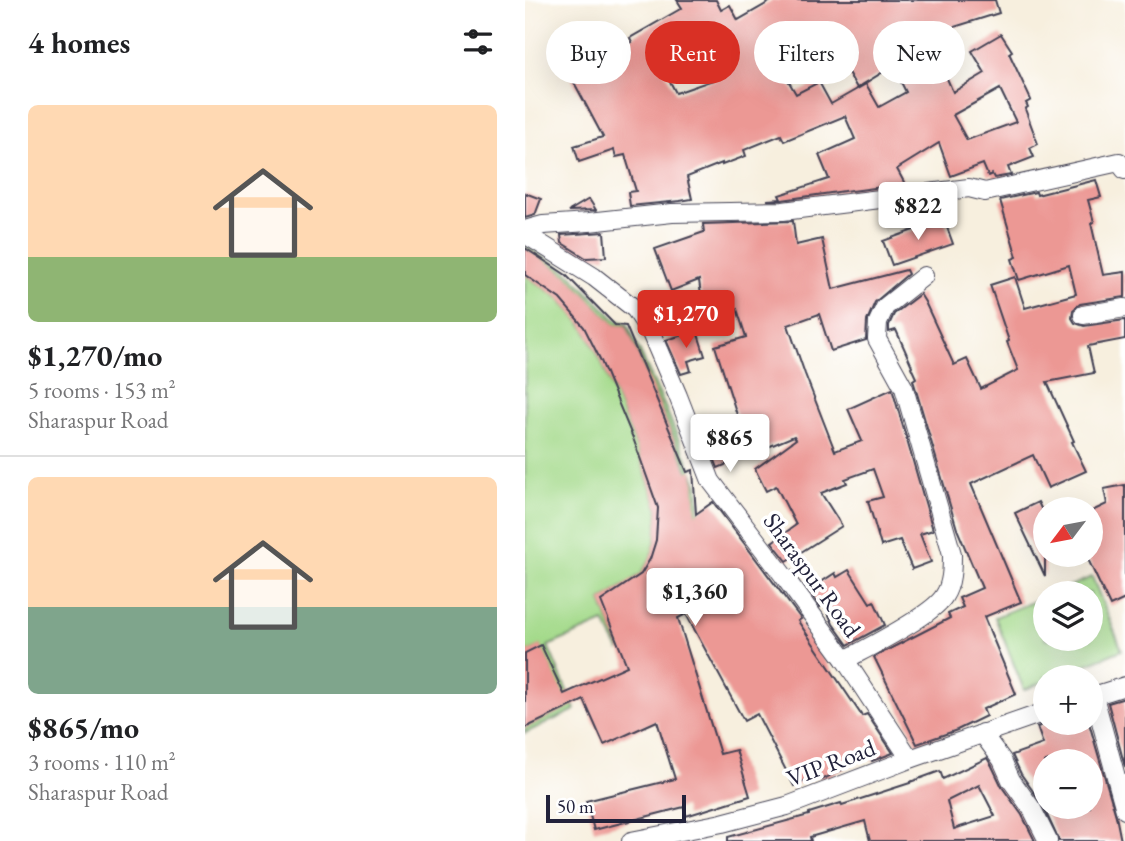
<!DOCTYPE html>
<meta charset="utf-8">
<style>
:root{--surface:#fff;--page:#f6f6f6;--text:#202124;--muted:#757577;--line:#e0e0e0;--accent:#d93025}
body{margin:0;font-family:"EB Garamond",serif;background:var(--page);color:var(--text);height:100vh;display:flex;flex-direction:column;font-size:26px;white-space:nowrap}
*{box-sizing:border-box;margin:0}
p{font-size:23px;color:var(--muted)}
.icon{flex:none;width:38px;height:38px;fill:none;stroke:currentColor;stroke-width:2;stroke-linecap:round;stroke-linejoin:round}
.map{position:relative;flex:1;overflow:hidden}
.panel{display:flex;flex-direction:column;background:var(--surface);width:525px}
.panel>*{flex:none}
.hud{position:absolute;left:21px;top:21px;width:472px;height:63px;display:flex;gap:14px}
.needle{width:46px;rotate:238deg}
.tools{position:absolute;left:508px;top:497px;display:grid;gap:14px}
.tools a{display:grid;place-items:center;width:70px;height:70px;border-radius:50%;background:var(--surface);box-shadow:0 7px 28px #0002;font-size:35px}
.scale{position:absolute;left:21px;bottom:18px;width:140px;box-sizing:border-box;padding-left:7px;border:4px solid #22223b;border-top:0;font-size:19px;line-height:24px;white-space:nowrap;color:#22223b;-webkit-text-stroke:5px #fff;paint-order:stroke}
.price{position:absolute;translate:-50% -60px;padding:0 16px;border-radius:7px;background:#fff;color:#222;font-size:23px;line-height:46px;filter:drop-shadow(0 2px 4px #0008)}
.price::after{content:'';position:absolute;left:50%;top:42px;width:21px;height:16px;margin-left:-10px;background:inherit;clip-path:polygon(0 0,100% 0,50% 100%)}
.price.active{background:var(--accent);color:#fff}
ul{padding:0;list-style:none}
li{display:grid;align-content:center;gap:14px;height:371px;padding:0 28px}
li+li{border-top:2px solid var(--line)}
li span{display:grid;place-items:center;height:217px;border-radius:10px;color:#555}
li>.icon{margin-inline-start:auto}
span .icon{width:126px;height:126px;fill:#fffc;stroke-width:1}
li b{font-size:30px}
h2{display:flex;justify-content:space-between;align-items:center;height:84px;padding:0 28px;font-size:30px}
.tag{padding:0 24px;border-radius:32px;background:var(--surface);box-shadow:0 7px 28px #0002;font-size:24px;line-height:63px}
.tag.active{background:var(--accent);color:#fff}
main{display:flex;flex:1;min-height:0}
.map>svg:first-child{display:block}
.green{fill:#a4da8b;stroke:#637e63;stroke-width:2}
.building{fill:#ec9894;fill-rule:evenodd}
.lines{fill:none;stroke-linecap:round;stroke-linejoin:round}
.minor-casing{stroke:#424153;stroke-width:20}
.minor{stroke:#fff;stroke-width:18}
.labels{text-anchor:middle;stroke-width:7;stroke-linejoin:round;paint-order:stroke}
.street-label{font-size:24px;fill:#22223b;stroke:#fff}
</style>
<main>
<section class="panel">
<h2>4 homes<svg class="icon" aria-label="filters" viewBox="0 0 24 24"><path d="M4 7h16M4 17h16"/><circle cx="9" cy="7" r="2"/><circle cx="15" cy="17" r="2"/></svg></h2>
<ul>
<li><span style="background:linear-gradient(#ffd9b3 70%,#8fb573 0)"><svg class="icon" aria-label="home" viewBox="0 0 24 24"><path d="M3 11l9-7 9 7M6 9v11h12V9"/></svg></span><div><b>$1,270/mo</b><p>5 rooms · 153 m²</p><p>Sharaspur Road</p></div></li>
<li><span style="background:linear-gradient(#ffd9b3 60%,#7fa58c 0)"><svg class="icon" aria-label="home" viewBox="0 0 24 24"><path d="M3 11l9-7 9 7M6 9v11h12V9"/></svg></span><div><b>$865/mo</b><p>3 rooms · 110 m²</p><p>Sharaspur Road</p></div></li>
</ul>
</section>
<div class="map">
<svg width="600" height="841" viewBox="0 0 600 841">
<rect width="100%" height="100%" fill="#fff"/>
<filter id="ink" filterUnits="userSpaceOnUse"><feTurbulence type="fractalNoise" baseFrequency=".0143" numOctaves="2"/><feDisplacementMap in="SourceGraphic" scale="14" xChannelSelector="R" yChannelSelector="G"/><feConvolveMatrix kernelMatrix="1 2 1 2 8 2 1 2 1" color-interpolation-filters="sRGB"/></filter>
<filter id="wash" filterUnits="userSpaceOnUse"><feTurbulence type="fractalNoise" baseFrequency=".00686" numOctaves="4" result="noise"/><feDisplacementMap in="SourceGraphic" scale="28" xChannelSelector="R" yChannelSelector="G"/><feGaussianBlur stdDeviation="1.57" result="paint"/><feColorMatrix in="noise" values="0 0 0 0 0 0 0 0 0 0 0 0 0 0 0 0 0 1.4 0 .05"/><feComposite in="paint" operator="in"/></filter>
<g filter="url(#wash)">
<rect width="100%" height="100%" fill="#f7efde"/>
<g class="green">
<polygon points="0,245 43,272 91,320 102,323 140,407 173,485 175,533 140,621 94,650 79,622 23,646 50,710 0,733 0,728 44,707 16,646 0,653 0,275 35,299 59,327 76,361 108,438 133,508 131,540 125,559 116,574 76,601 93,644 138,619 172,533 169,485 101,326 90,325 41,275 0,248"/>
<polygon points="567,577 597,650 530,677 520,677 520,681 499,690 470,617 520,597 520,639 565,639 565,593 528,593"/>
</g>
<g id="blocks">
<g class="building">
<path d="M152,0H191L196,10L205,5L213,20L248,0H470L474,13L413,32L423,51L412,56L428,92L460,73L447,51L476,34L487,51L484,53L506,100L501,103L503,107L500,109L513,144L505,148L509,157L483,167L486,175L469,178L467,174L463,176L458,164L426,176L414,143L372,169L380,184L327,191L326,190L257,200H242L256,199L254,195L304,179L294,155L330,139L320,116L259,141L256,135L219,150L221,156L197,165V163L162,177L167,199L155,201L105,206L103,192L111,191L100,155L91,157L89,150L54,162L49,146L78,137L44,73L73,57L107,42L105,38L157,8ZM280,25L282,30L286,28L298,54L309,48L332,88L368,66L381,92L354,107L341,84L306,104L294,82L271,94L243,46ZM164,33L191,79L151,93L128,49ZM475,89L491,122L442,140L428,115Z"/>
<polygon points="571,180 576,197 563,200 569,222 566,223 578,275 600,272 600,297 555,304 548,310 547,318 550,323 559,326 600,320 600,339 563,346 569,373 522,382 549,441 547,442 561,471 523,488 508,455 446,484 496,602 459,617 491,694 458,709 461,716 432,730 392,744 349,657 425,618 423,614 438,607 434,598 457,588 432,529 388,380 391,378 386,367 387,366 371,330 364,332 364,325 369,314 395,294 400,302 429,365 442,359 456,389 493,370 482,342 484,341 465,285 490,277 500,308 551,294 544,265 494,280 487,259 492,257 475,200 511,192 512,195"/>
<polygon points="0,193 16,199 10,215 0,218"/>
<polygon points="64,199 71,210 44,211"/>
<polygon points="419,219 428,244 367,265 358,241"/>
<polygon points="268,221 271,245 297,239 308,289 381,270 383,274 350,302 342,321 341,340 306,351 294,314 263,325 280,374 310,451 337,441 323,409 367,389 368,392 408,530 395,534 406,562 387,569 375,540 356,546 343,501 358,497 348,469 320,479 322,483 296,493 317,526 262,561 247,542 271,525 251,486 241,491 230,469 271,439 269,436 193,468 187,453 220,440 190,346 221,337 212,309 202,311 201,307 178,311 174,280 146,291 130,249 179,232 178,224"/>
<polygon points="79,232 81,257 61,258 37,243 36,235"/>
<polygon points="0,248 41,275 90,325 101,326 162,472 168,470 171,514 188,502 276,619 273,621 337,716 342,714 368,753 347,761 344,756 297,780 294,774 269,786 232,714 219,721 161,614 153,618 195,754 211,750 225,796 161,816 159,807 69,830 61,801 150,779 132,721 79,745 59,700 0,728 0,653 16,645 39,694 102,666 76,601 116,574 125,559 131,540 133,508 108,438 76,361 59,327 35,299 0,275"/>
<polygon points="172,331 180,356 163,361 166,371 156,374 141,340"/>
<polygon points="600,485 600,599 585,606 561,555 565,555 565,512 582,504 579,489"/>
<polygon points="513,502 520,517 520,576 490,513"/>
<polygon points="324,570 345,603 349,601 360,625 323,645 308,624 299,604 295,607 286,594 292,590 290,586 310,573 312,577"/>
<polygon points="600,698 600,767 583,703"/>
<path d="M524,723H564L591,816L596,841H534L517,804L496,774L487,755L518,744L512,727ZM520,761H565V807H520Z"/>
<path d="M462,758L467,766L477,787L497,815L510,841H345L340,821L285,837L286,841H203V837L284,815V813L316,803L317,805L385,783V782L415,771L418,779ZM454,785L470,816L429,829L422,801Z"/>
</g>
</g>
</g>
<g filter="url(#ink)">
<use href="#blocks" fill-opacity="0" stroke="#424153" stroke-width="2"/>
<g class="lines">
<defs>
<g id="minor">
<polyline points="0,230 18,225 64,222 147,213 258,211 444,188 460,192 594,162 600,170"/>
<polyline points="0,234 69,277 110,309 126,333 153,396 186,481 258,575 320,660 385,759"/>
<polyline points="558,315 600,308"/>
<path d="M320,660C342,648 407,616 419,596C427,584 427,568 427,554L379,388L352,339L353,322L360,307L399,276"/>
<polyline points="569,696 600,810"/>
<polyline points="565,697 600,686"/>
<polyline points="457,733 477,760 486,780 507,809 523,841"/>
<polyline points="106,841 197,823 262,806 385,759 520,712"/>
</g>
</defs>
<use href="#minor" class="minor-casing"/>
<use href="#minor" class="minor"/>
</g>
</g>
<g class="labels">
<g class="street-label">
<text transform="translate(287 575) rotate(54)" y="8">Sharaspur Road</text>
<text transform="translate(306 763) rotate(-21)" y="8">VIP Road</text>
</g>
</g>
</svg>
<div class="tools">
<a><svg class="needle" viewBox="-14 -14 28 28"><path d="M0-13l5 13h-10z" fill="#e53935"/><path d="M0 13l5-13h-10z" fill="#757577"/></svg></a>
<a><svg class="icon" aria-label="layers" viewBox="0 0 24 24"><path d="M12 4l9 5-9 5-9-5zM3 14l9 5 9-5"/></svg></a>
<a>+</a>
<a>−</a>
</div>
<div class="scale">50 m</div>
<b class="price" style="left:393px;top:242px">$822</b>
<b class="price active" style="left:161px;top:350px">$1,270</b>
<b class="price" style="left:205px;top:474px">$865</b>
<b class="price" style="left:170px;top:628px">$1,360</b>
<div class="hud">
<a class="tag">Buy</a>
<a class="tag active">Rent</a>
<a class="tag">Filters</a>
<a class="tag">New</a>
</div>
</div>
</main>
